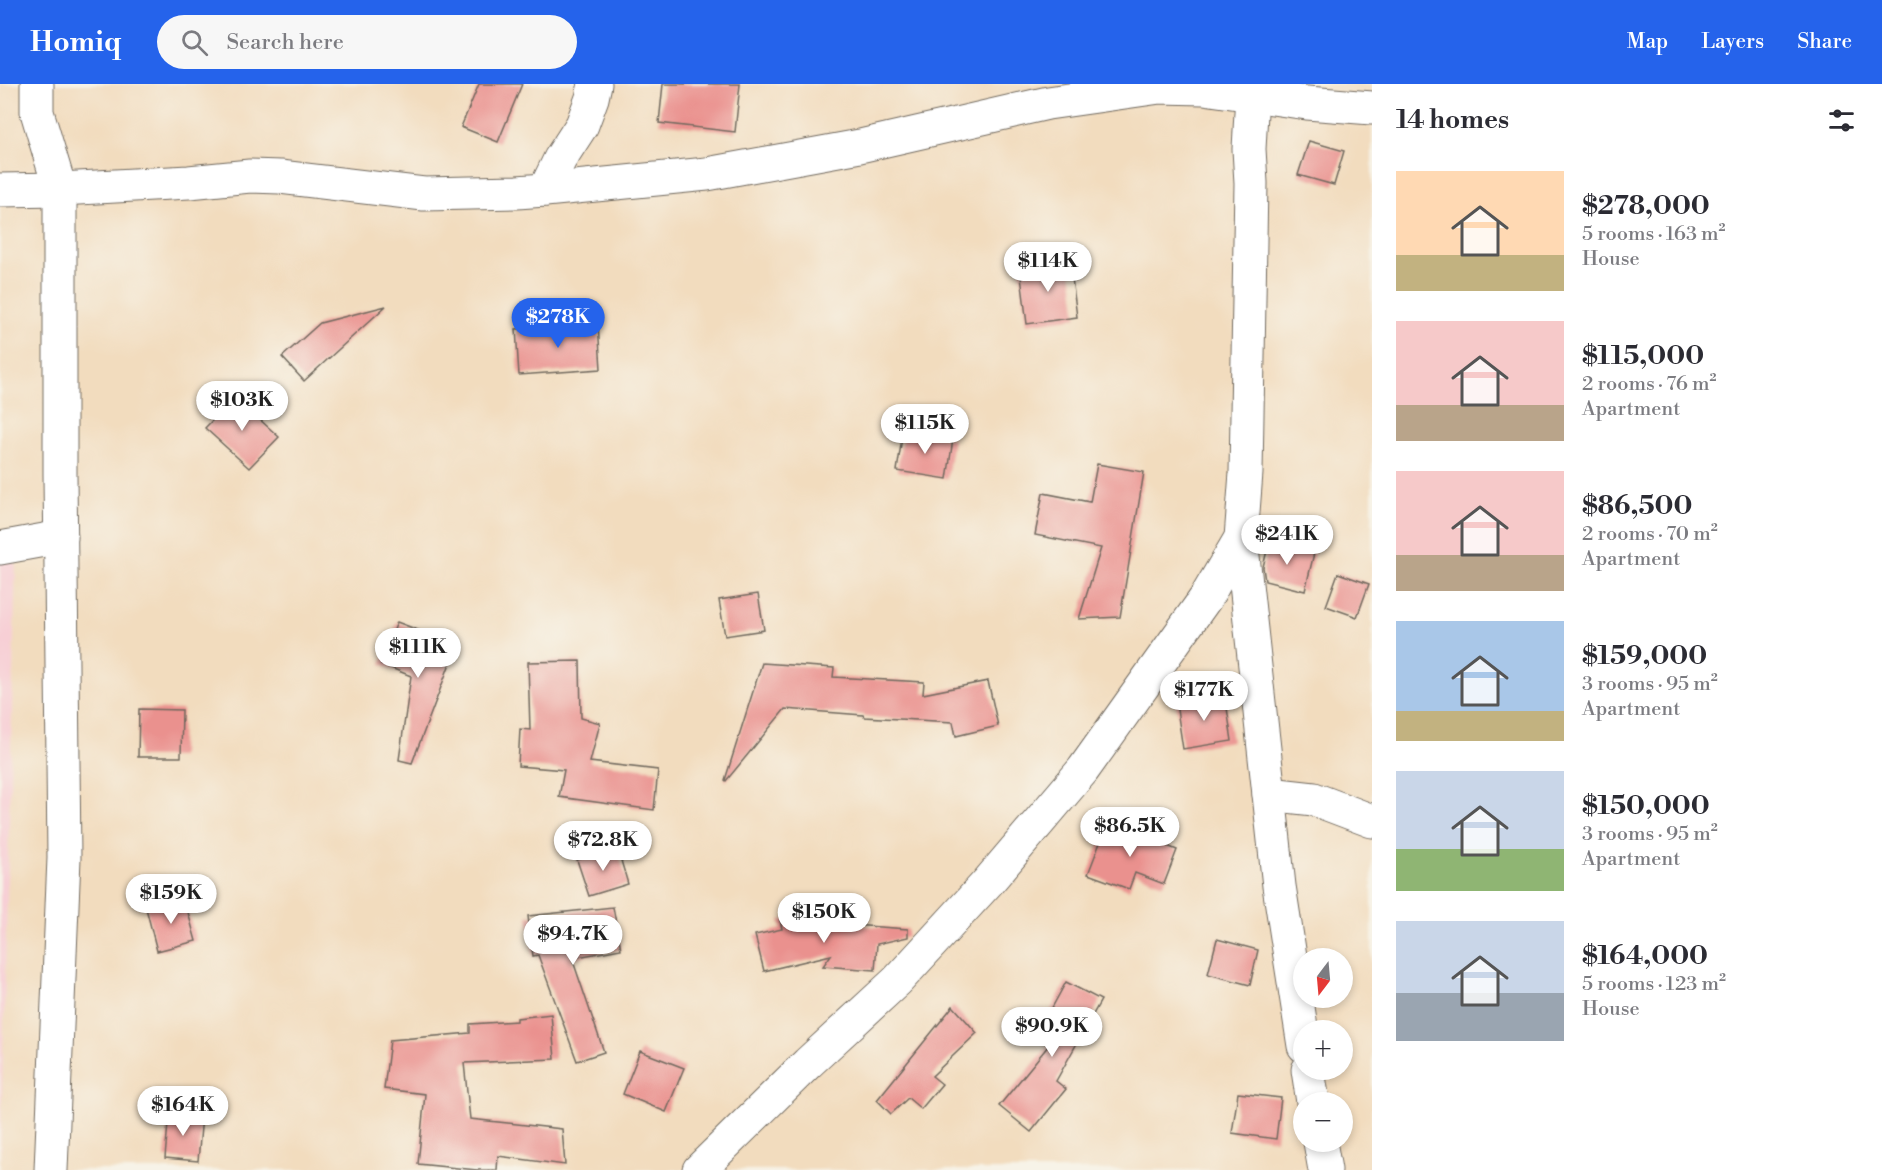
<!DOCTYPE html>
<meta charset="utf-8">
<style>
:root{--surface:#fff;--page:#f7f7f7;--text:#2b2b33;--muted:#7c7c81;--accent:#2563eb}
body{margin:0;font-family:"Libre Bodoni",serif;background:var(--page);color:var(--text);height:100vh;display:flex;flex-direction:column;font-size:22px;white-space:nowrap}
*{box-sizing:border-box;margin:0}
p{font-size:20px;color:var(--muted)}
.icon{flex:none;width:33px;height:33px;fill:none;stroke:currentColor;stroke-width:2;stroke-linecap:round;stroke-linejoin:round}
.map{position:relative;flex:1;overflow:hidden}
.panel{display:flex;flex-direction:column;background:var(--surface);width:510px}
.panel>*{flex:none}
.needle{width:39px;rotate:196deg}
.tools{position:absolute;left:1293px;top:864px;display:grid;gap:12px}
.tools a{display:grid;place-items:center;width:60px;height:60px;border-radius:50%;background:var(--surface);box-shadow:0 3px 9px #0003;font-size:30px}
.price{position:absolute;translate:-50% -51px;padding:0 14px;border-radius:21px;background:#fff;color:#222;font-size:20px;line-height:39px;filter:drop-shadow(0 2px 3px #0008)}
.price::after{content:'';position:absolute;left:50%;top:36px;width:18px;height:14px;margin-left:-9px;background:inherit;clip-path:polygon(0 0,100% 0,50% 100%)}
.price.on{background:var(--accent);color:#fff}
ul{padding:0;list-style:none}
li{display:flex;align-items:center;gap:18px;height:150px;padding:0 24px}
li span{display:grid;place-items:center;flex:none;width:168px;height:120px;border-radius:0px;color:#555}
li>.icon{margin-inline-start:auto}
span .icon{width:72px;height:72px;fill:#fffc;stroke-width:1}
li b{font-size:26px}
h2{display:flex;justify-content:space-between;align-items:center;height:72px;padding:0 24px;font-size:26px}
header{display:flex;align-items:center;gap:36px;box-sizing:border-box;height:84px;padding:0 30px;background:var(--accent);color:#fff}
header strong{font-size:28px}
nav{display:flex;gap:33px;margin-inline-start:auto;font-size:21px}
.search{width:420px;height:54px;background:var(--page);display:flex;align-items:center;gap:15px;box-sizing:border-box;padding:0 21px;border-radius:33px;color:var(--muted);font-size:22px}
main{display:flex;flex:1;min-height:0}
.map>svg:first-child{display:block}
.built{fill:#f7cfd5}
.building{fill:#ea918e}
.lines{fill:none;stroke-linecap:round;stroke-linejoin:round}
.minor-casing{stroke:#71695e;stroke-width:35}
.minor{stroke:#fff;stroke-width:33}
</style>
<header>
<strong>Homiq</strong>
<div class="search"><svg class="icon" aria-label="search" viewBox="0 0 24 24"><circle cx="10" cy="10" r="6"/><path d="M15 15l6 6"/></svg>Search here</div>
<nav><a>Map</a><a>Layers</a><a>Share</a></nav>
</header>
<main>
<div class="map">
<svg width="1372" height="1086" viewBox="0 0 1372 1086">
<rect width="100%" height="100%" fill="#f7f3e8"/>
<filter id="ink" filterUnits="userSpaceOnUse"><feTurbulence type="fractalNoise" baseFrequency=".0167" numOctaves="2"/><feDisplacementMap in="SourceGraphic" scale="12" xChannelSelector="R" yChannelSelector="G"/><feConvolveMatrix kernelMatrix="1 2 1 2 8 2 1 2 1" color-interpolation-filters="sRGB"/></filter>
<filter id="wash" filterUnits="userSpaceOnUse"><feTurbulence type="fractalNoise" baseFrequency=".008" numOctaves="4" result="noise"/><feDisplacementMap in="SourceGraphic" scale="24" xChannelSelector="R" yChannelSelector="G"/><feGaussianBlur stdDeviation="1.35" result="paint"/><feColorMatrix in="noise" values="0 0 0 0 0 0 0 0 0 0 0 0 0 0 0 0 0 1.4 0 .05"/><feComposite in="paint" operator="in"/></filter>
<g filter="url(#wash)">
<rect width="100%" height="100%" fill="#f2dcbe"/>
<polygon class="built" points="16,473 0,1086 0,476"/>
<g id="blocks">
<g class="building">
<polygon points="479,0 522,0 498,58 461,43"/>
<polygon points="663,0 740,0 735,48 659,39"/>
<polygon points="1309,57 1344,67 1334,101 1298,91"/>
<polygon points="1070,178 1077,233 1027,240 1020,185"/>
<polygon points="386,222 304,297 282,273 320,239"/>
<polygon points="598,240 601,285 519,291 516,245"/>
<polygon points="235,313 279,353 249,384 205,344"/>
<polygon points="903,347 953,355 947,395 897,387"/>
<polygon points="1097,380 1144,388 1120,533 1079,535 1101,464 1035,451 1043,409 1090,418"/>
<polygon points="1269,458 1314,469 1305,507 1265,497 1263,483"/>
<polygon points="1338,489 1369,500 1357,533 1326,522"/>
<polygon points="758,510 764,546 725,552 719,516"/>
<polygon points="397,538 457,561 412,679 399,676 411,592 381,580"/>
<polygon points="580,577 581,634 600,639 590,678 658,686 654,726 559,713 564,686 518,682 520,645 530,646 528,578"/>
<polygon points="762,579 834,584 833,593 924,598 923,610 988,597 998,642 956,652 953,638 864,633 863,631 785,625 726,697 725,696"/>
<polygon points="1225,611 1232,657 1183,665 1176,619"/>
<polygon points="139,625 182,626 181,673 138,673"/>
<polygon points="1108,738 1177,766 1164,800 1135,789 1129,805 1088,790"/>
<polygon points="617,763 628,800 589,812 577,776"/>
<polygon points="184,814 196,857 157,867 146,824"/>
<polygon points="613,823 621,865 572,874 604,968 577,977 538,871 533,872 528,832"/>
<polygon points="780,836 908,845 908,853 877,860 875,886 823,882 831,871 764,887 755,851 782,845"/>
<polygon points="1217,855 1258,866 1250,901 1208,890"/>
<polygon points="1066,898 1101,916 1056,997 1066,1005 1031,1048 999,1022 1058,950 1042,942"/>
<polygon points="953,922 977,949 932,992 942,1000 921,1025 908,1014 891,1030 877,1016"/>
<polygon points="551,930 555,975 464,979 470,1035 562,1045 565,1081 498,1072 497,1086 477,1086 418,1080 425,1010 384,1005 390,956 470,949 470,940 517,937 517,934"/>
<polygon points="640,967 684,984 666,1028 623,1010"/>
<polygon points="1238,1009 1281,1014 1276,1055 1232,1049"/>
<polygon points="169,1028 202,1032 198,1077 165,1074"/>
</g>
</g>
</g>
<g filter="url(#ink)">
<use href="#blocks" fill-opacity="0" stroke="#71695e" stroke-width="1.5"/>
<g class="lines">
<defs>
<g id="minor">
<polyline points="37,0 37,28 60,105 60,390 64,774 51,1086"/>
<polyline points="1251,0 1252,10 1249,65 1251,99 1246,389 1241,454 1279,802 1304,962"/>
<polyline points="0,106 60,105 189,98 250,92 280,93 424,110 517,108 545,106 707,90 860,62 1048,19 1160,3 1204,4 1307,19 1372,24"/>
<polyline points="545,106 560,75 582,41 592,14 595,0"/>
<polyline points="0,464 61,453"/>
<polyline points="1269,710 1314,715 1372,737"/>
<polyline points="1308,986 1313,1018"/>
<polyline points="1320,1058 1325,1086"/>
<polyline points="699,1086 808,979 897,897 988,798 1083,686 1205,515 1241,454"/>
</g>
</defs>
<use href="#minor" class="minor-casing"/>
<use href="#minor" class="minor"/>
</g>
</g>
</svg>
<div class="tools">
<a><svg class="needle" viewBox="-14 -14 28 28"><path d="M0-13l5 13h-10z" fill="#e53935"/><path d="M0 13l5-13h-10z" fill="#7c7c81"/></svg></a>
<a>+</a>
<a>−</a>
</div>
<b class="price" style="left:1048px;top:209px">$114K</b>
<b class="price on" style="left:558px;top:265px">$278K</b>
<b class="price" style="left:242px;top:348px">$103K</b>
<b class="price" style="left:925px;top:371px">$115K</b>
<b class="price" style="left:1287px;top:482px">$241K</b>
<b class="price" style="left:418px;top:595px">$111K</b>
<b class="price" style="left:1204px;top:638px">$177K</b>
<b class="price" style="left:1130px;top:774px">$86.5K</b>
<b class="price" style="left:603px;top:788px">$72.8K</b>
<b class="price" style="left:171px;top:841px">$159K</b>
<b class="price" style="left:824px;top:860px">$150K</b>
<b class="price" style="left:573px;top:882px">$94.7K</b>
<b class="price" style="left:1052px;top:974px">$90.9K</b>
<b class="price" style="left:183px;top:1053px">$164K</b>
</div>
<section class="panel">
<h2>14 homes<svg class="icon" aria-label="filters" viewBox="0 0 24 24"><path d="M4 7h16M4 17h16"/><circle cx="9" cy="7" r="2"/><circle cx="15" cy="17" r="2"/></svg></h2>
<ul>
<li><span style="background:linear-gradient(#ffd9b3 70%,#c2b280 0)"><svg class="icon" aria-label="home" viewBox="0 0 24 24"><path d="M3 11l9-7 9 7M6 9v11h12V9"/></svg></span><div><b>$278,000</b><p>5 rooms · 163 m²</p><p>House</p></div></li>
<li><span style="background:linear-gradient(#f6c9c9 70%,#b9a48a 0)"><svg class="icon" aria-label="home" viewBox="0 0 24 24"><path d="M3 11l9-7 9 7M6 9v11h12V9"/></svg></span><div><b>$115,000</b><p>2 rooms · 76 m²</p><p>Apartment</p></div></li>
<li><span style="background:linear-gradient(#f6c9c9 70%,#b9a48a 0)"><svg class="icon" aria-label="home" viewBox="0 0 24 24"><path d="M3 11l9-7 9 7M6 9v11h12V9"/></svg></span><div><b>$86,500</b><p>2 rooms · 70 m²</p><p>Apartment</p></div></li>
<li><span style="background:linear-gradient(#a9c7e8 75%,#c2b280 0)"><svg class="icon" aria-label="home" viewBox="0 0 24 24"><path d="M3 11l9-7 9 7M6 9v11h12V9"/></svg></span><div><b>$159,000</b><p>3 rooms · 95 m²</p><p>Apartment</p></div></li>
<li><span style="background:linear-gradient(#c9d6e8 65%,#8fb573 0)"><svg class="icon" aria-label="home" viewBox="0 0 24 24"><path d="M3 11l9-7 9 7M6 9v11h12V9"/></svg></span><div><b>$150,000</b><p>3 rooms · 95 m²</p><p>Apartment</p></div></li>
<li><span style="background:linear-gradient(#c9d6e8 60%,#9aa5b1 0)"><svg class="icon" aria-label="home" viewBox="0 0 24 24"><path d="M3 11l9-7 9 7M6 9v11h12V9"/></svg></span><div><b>$164,000</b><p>5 rooms · 123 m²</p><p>House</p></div></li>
</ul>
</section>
</main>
